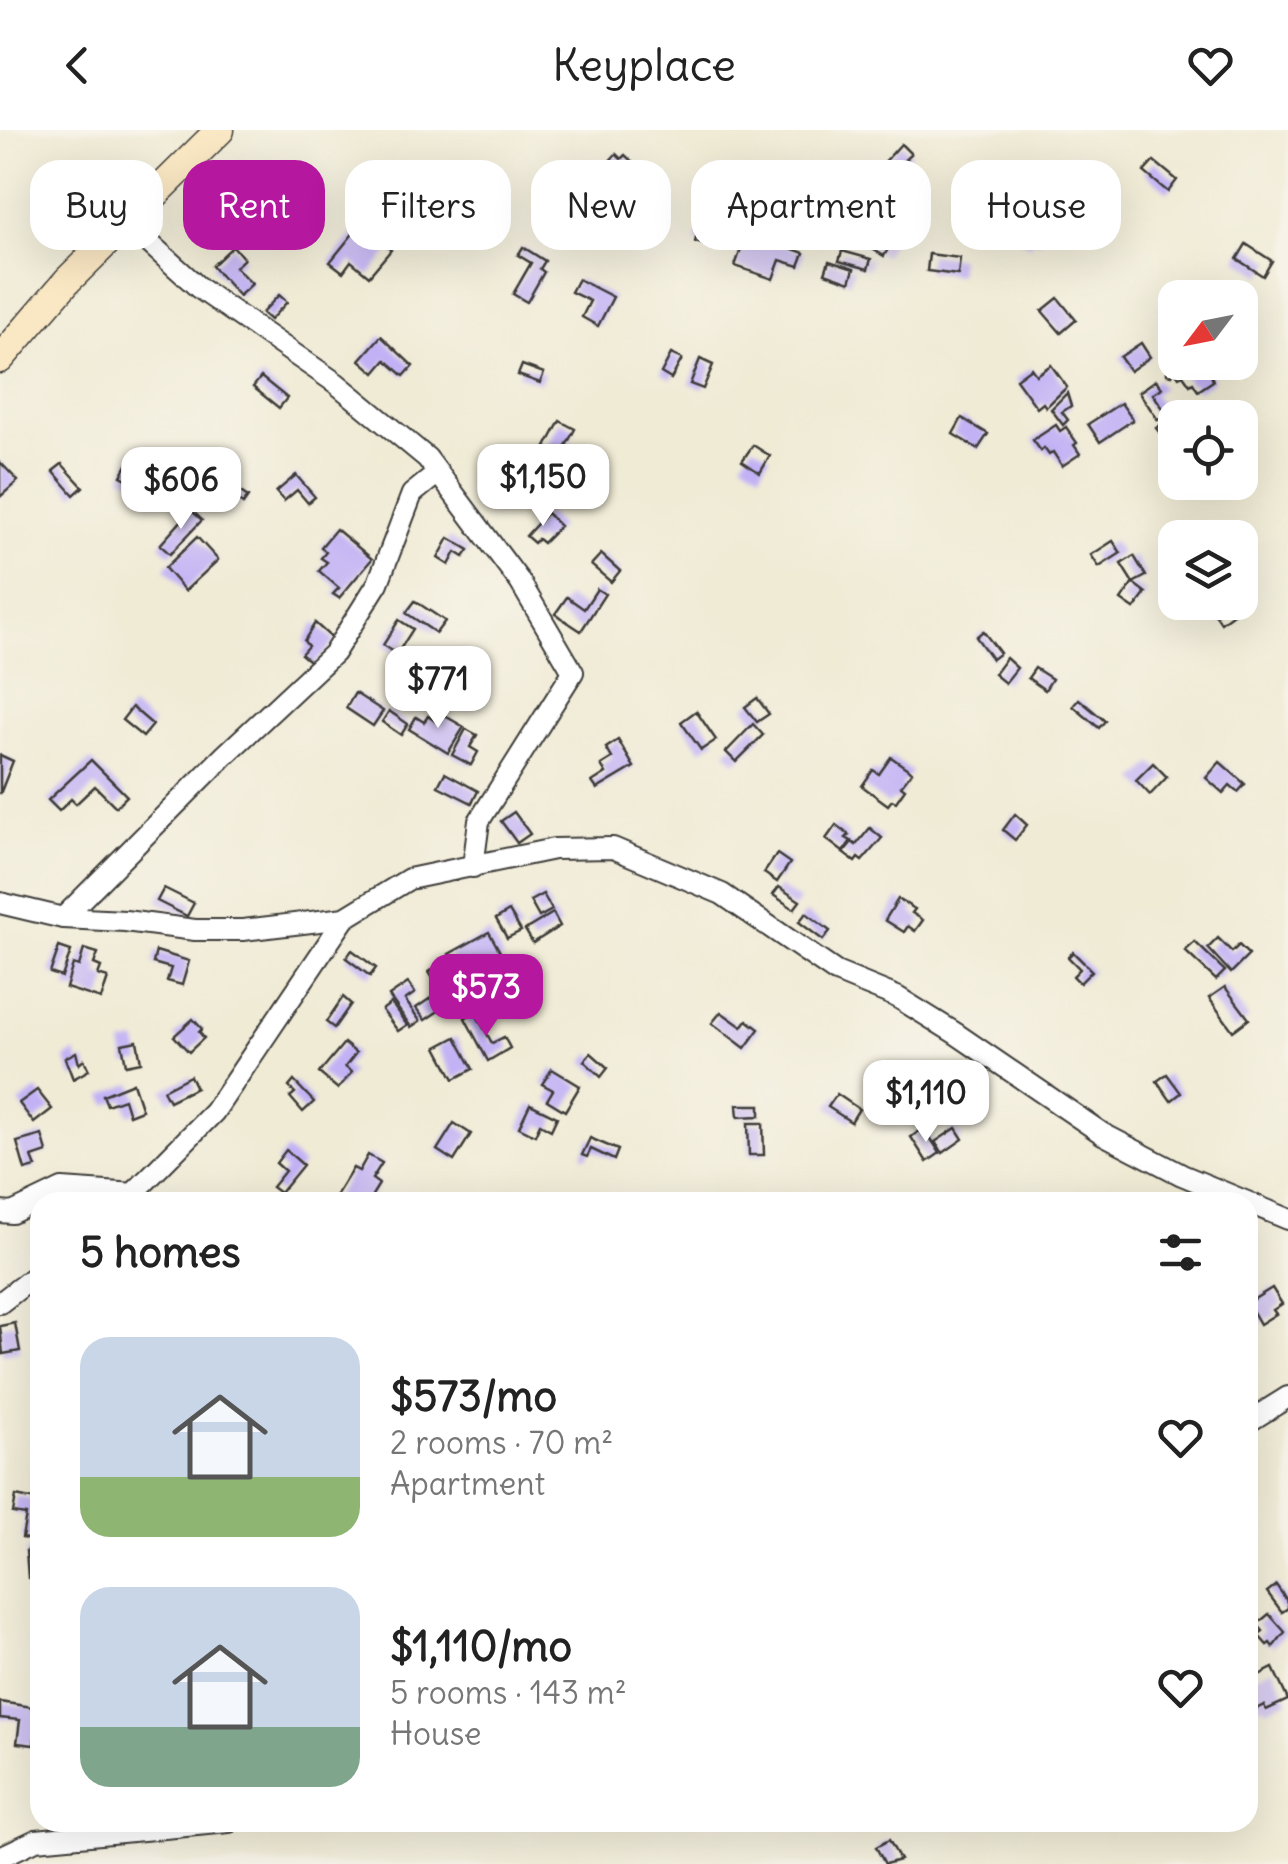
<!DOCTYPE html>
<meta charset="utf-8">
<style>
:root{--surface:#fff;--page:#f2f2f2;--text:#222;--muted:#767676;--accent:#b5179e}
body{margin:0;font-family:Delius,sans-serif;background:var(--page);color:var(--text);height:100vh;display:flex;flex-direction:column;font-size:38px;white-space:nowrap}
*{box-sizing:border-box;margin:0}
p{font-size:32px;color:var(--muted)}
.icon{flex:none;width:55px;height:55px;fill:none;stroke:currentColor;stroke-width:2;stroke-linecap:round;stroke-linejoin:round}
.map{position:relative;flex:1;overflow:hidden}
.drawer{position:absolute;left:30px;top:1062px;width:1228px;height:640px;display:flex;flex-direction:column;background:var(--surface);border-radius:30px;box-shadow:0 10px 40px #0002}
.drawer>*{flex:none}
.top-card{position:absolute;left:30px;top:30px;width:1230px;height:90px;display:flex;gap:20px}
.needle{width:65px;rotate:238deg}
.tools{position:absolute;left:1158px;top:150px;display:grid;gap:20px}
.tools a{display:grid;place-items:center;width:100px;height:100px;border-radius:20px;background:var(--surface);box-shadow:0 10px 40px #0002;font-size:50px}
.price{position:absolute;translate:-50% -85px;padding:0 22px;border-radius:20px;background:#fff;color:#222;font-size:32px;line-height:65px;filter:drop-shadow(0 2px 5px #0008)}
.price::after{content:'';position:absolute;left:50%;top:60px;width:30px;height:22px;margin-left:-15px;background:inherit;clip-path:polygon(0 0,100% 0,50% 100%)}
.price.active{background:var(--accent);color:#fff}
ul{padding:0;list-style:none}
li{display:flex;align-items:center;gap:30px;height:250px;padding:0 50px}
li span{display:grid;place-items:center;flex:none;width:280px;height:200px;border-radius:30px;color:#555}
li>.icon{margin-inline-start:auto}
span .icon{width:120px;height:120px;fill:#fffc;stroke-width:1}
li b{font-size:42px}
h2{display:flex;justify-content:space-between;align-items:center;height:120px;padding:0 50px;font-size:42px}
.tag{padding:0 35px;border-radius:30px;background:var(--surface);box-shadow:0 10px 40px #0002;font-size:35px;line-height:90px}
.tag.active{background:var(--accent);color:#fff}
header{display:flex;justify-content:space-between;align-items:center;height:130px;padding:0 50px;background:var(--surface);font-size:45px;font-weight:600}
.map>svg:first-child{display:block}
.building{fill:#c2b2f5}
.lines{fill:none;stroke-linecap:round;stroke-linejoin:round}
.street-casing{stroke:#3c3b38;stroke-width:24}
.secondary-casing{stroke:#3c3b38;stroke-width:31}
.street{stroke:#fff;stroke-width:20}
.secondary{stroke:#fae7c3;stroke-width:28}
</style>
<header><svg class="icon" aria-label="back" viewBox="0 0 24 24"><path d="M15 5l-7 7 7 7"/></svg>Keyplace<svg class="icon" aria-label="heart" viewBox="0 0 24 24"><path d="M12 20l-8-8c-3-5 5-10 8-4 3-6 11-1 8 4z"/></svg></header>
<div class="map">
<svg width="1288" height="1734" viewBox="0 0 1288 1734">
<rect width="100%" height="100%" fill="#f7f3e8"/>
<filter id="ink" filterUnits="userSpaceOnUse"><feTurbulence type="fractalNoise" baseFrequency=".01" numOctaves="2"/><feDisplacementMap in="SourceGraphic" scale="20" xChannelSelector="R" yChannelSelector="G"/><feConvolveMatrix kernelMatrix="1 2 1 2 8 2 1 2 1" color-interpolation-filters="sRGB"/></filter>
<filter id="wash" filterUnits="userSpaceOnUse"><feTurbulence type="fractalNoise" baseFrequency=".0048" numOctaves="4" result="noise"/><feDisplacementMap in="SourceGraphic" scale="40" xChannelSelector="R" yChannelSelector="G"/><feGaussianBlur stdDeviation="2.25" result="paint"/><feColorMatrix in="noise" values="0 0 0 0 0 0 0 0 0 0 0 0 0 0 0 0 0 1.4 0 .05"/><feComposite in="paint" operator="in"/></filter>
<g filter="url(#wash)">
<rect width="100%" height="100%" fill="#f0ebd5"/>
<g id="blocks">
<g class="building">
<polygon points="901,14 911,24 900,34 916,49 907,58 882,35"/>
<polygon points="616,24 621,29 625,25 638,37 633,42 638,47 616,72 610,67 603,75 588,61 596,52 593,49"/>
<polygon points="1154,31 1177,50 1168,62 1144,42"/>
<polygon points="793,47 804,61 782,77 775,68 784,61 781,56"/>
<polygon points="1019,55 1038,67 1025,88 1013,80 1021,69 1012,64"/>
<polygon points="633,60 645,70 630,87 618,76"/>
<polygon points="825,62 837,70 831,78 837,82 829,93 806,77 815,64 821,68"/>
<polygon points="706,69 738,77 727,120 695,112"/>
<polygon points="556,73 569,81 554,104 542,95"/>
<polygon points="1033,80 1046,89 1040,99 1045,102 1038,112 1034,108 1029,116 1015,106"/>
<polygon points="779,84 799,100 793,108 773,93"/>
<polygon points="360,95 391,120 369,146 351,131 343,142 330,132"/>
<polygon points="864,96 892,112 884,126 856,109"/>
<polygon points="747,102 804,123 799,136 780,130 773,149 735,136"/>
<polygon points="1246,114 1272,131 1263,146 1237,129"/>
<polygon points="233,116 244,129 235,137 252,154 239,166 212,136"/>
<polygon points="523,117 545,131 540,139 544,142 527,172 513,164 531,133 518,125"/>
<polygon points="842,121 871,129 868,139 839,131"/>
<polygon points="929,124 960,128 958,145 927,141"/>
<polygon points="829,131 854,139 850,152 825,143"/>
<polygon points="578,149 613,167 598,196 582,187 590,171 571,162"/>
<polygon points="279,165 287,172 270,190 262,183"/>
<polygon points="1058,168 1076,190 1061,203 1042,181"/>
<polygon points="381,206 413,236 404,246 386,230 375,243 360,230"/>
<polygon points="1141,213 1150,227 1130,241 1120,227"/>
<polygon points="671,224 682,229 671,249 661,243"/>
<polygon points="700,229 713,235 703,259 690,254"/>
<polygon points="1176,232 1207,232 1213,251 1198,261 1193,253 1190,255 1183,245 1179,247 1174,240 1172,245 1167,244 1167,239 1173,238"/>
<polygon points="522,235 544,243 540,253 518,245"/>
<polygon points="1051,235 1067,257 1046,277 1043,273 1037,278 1016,249 1031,238 1036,245"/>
<polygon points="261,247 287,268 279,278 253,257"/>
<polygon points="1156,250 1162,258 1153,264 1167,284 1158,290 1139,262"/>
<polygon points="1067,263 1071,276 1062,282 1068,290 1063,295 1051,279"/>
<polygon points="1121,273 1133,290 1100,312 1088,294"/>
<polygon points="962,288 988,304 978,319 953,304"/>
<polygon points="1171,288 1175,293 1175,304 1166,311 1156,298"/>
<polygon points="560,291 575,299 561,325 546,317"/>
<polygon points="1056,295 1060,301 1066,297 1077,313 1074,315 1080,324 1062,336 1053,322 1049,325 1044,318 1041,321 1033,310"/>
<polygon points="753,315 770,326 760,343 742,331"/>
<polygon points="131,328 161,344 152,362 121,346"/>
<polygon points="508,328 562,359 551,377 545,372 549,364 512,342 502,358 498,356 505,342 501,340"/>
<polygon points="0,332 18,351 0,367"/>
<polygon points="62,334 83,357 74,365 53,341"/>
<polygon points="180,340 200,354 183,381 162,367"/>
<polygon points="296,345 315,367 308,373 297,360 284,371 276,362"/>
<polygon points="232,356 248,367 243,374 236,369 230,378 222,372"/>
<polygon points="191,380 202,390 170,424 160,415"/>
<polygon points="547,383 560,396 543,413 538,409 534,413 526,406"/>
<polygon points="336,399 372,429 339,468 333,464 339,458 319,441 327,432 321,428 326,422 321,417"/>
<polygon points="197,407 218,430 185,461 165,438"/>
<polygon points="449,408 469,420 464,427 456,422 449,435 438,428"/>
<polygon points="1113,411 1121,423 1099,437 1091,425"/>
<polygon points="601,424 620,441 611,452 591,435"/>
<polygon points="1134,426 1146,446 1133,453 1146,463 1134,479 1121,470 1133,453 1121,434"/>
<polygon points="597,459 605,464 581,501 555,484 567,467 584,479"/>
<polygon points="415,471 445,491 436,503 406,483"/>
<polygon points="1207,472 1236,472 1240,479 1221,493"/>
<polygon points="399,490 413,499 397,524 383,515"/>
<polygon points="315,493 335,511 314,535 301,524 308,516 304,511"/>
<polygon points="983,501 1000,523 992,529 976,507"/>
<polygon points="1006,528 1017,538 1005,553 994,544"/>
<polygon points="1035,538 1052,549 1045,560 1028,548"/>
<polygon points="355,563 383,581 373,596 346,578"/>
<polygon points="757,568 769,584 757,592 745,577"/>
<polygon points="1079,569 1105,591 1099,598 1073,576"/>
<polygon points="132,577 153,595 143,607 122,590"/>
<polygon points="389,581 408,594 401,605 382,592"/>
<polygon points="696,581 716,610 701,620 681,592"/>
<polygon points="440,583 464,597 448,623 409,599 416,587 424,592 428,586 435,591"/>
<polygon points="753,594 763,605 736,632 726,622"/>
<polygon points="466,599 477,605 470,617 478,622 471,635 452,625"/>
<polygon points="618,610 634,637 597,659 592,652 606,643 601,635 612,628 606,618"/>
<polygon points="0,625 13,631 0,664"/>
<polygon points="891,627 912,642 901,656 905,659 896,672 892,670 888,675 862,656 873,640 879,644"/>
<polygon points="91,630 127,666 116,677 95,656 76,674 71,669 59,681 48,670"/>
<polygon points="1220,632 1245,654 1238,662 1230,655 1223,663 1206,648"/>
<polygon points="1153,633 1167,647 1150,665 1136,650"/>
<polygon points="445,643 478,661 472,673 438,656"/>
<polygon points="514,682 530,704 517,713 501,691"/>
<polygon points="1015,684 1027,695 1015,710 1003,700"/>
<polygon points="836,695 849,705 846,708 851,711 843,722 826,709"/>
<polygon points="870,698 882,708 862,731 858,728 855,732 843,723 852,712 856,715"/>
<polygon points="777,724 790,733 777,752 764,743"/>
<polygon points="779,757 800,771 794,779 773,765"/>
<polygon points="164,758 194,773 187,786 157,771"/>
<polygon points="543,764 552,780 539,787 530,771"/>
<polygon points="898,769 915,779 912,783 923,790 915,801 908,796 904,802 885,790"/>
<polygon points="509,781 521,801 507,808 496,789"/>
<polygon points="553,783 560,796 533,813 525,800"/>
<polygon points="806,783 830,801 823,810 799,792"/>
<polygon points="489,802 504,829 474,845 467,833 457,838 449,824"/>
<polygon points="1218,808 1232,822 1239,815 1249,825 1231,843 1208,818"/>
<polygon points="1195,812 1225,841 1216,850 1185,821"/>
<polygon points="59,817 71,821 62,847 50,843"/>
<polygon points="84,819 98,823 94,834 101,837 98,845 108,848 101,869 66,858 73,834 79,836"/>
<polygon points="352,820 376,838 370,846 346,828"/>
<polygon points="156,821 189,831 182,855 167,851 171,838 153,833"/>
<polygon points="1073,822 1092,841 1080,853 1073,846 1080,839 1068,827"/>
<polygon points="441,834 461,866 425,890 416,878 441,861 429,842"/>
<polygon points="408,853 415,863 405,870 420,891 411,897 389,866"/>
<polygon points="1225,857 1249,889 1233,901 1209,868"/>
<polygon points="343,867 351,874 334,898 326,892"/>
<polygon points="391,873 407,895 398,901 382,880"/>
<polygon points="475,882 492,913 504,907 510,918 488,931 465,888"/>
<polygon points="721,882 742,897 747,890 759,899 745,918 712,893"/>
<polygon points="193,889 202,899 199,902 204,908 189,922 174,906"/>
<polygon points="456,907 473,939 454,949 437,917"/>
<polygon points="137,911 141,932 126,935 122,914"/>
<polygon points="344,913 356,923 345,937 352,942 338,959 319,943"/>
<polygon points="76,922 79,934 84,930 89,940 73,949 65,928"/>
<polygon points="591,923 608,938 601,947 584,931"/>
<polygon points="552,939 580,956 565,981 547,970 553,960 542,954"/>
<polygon points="1167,944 1181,963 1171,971 1157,951"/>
<polygon points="190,946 196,958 169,971 163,960"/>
<polygon points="294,951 314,972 303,982 290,967 295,963 289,957"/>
<polygon points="133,953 142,980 129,985 124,969 107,975 103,965"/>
<polygon points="37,960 52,979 34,993 19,973"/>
<polygon points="837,964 859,979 851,992 828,977"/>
<polygon points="530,974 557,987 551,1000 540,994 535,1005 519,997"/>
<polygon points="737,975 760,975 760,986 738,987"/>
<polygon points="454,993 471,1004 454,1031 437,1020"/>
<polygon points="748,993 763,993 764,1025 749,1025"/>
<polygon points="924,998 940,1023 927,1032 911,1007"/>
<polygon points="956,998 963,1009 943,1023 935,1012"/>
<polygon points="42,1005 47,1022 32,1027 36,1037 25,1040 17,1012"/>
<polygon points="590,1008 618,1020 614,1030 591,1019 587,1027 582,1025"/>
<polygon points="286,1020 303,1035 280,1063 272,1057 285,1041 276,1033"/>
<polygon points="368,1025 382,1033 372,1049 379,1054 368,1072 332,1072 353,1038 359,1041"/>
<polygon points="1272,1158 1282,1174 1273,1180 1276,1184 1260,1194 1248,1173"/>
<polygon points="15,1193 20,1221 3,1224 0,1196"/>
<polygon points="16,1366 40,1371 36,1411 22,1408 26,1385 13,1383"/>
<polygon points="40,1420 40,1447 28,1448 26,1421"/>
<polygon points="1276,1455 1288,1472 1288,1478 1282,1482 1267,1462"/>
<polygon points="1269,1484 1285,1502 1273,1517 1270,1513 1267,1515 1258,1505 1263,1501 1257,1494"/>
<polygon points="1253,1537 1257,1546 1273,1538 1288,1570 1266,1580 1264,1575 1252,1581 1248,1579 1248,1540"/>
<polygon points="0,1572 39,1578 34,1615 17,1613 20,1590 0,1588"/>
<polygon points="889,1710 900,1730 885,1734 876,1717"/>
</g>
</g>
</g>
<g filter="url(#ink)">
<use href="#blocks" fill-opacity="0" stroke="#3c3b38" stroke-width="2.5"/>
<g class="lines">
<defs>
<g id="street">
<polyline points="126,92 199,158 336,253 427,328 520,452 573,542 479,691 473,737"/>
<polyline points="0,773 63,788 125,791 195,800 243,800 345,788 409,749 554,719 613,718 722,764 836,842 897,867 955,903 1103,1004 1182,1045 1288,1089"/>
<polyline points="63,788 225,625 334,523 378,453 412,364 438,343"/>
<polyline points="125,1072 214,982 345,788"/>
<polyline points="0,1082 12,1083 62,1059 136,1064"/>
<polyline points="0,1173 40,1142"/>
<polyline points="1248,1292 1288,1267"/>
<polyline points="0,1727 36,1710 229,1692"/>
</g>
<polyline id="secondary" points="0,229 67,151 220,0"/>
</defs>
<use href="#street" class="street-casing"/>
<use href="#secondary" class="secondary-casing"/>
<use href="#street" class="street"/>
<use href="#secondary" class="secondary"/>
</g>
</g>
</svg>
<div class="tools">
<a><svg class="needle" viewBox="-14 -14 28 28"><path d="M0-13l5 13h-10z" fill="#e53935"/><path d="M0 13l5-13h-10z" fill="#767676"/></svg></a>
<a><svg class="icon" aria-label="locate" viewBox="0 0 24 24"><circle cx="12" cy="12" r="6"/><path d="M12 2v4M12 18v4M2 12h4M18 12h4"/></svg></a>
<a><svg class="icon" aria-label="layers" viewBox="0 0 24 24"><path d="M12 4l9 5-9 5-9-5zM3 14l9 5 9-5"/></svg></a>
</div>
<b class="price" style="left:543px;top:399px">$1,150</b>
<b class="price" style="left:181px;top:402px">$606</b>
<b class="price" style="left:438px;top:601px">$771</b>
<b class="price active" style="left:486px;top:909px">$573</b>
<b class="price" style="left:926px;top:1015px">$1,110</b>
<div class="top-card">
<a class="tag">Buy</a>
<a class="tag active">Rent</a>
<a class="tag">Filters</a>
<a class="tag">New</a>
<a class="tag">Apartment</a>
<a class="tag">House</a>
</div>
<section class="drawer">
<h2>5 homes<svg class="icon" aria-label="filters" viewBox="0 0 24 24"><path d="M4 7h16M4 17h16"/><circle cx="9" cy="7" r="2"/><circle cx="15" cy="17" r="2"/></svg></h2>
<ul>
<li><span style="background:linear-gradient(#c9d6e8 70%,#8fb573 0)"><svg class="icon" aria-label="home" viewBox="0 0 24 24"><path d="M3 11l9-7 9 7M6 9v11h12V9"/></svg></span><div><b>$573/mo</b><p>2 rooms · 70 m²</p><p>Apartment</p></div><svg class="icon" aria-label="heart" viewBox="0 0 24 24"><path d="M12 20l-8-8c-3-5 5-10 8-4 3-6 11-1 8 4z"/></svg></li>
<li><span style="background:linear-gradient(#c9d6e8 70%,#7fa58c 0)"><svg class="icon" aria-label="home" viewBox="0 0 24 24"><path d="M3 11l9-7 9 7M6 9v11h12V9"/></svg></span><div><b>$1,110/mo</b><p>5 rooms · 143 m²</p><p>House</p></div><svg class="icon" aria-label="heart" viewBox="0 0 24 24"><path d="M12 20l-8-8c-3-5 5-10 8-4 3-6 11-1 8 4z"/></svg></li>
</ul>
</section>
</div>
